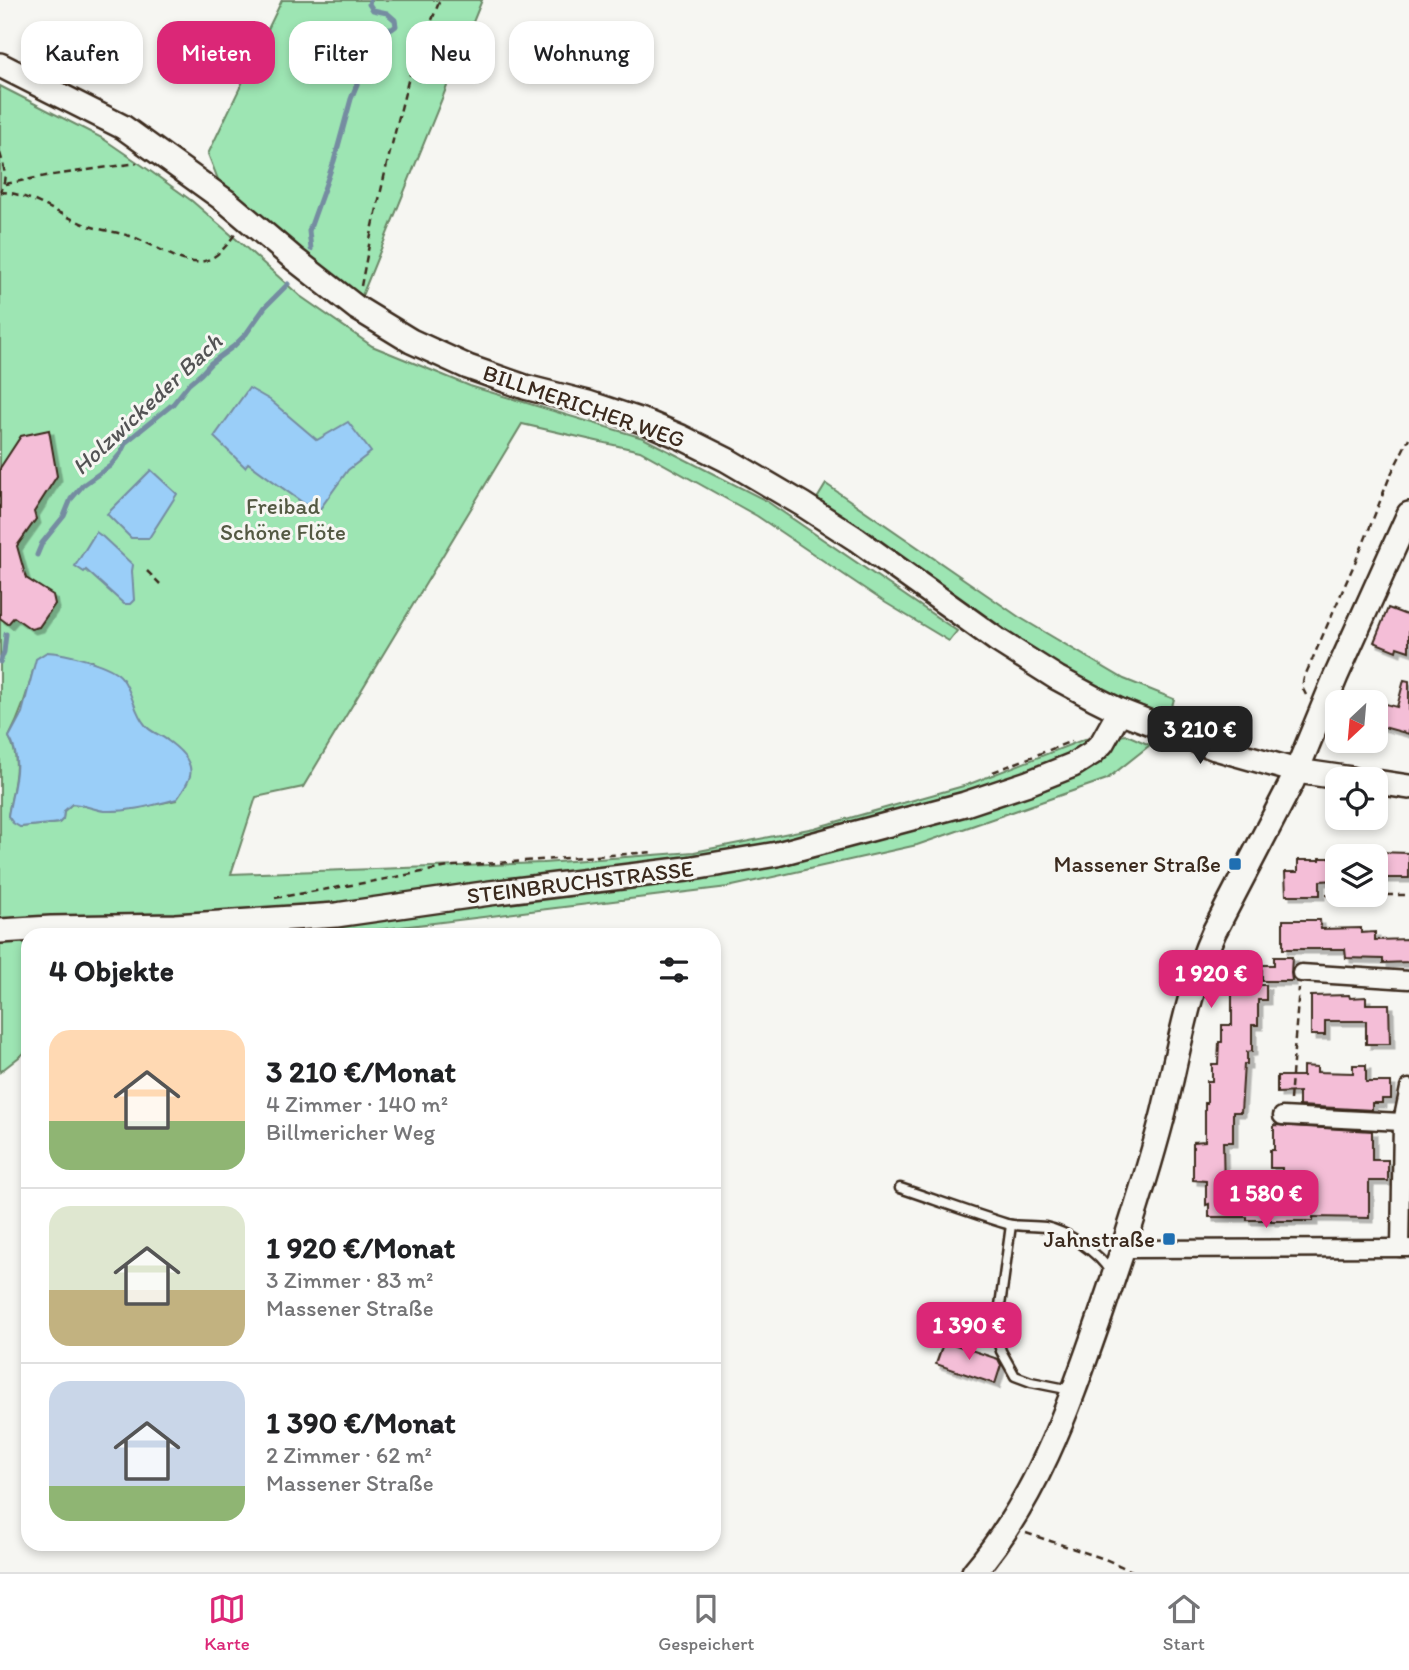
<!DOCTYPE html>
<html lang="de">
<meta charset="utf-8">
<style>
:root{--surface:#fff;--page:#f2f2f2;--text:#202124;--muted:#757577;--line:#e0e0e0;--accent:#db2777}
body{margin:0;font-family:Itim,sans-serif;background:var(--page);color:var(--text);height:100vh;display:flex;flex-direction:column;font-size:26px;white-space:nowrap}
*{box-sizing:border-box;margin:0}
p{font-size:23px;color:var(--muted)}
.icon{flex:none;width:38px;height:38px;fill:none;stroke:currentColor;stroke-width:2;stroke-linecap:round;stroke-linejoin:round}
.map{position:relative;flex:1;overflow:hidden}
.sheet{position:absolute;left:21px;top:928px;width:700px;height:623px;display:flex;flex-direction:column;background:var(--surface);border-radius:21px;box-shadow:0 4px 10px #0003}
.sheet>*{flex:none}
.guide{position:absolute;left:21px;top:21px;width:700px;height:63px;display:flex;gap:14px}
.needle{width:46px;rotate:206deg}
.controls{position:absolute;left:1325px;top:690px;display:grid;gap:14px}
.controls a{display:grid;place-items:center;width:63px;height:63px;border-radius:14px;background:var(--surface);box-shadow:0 4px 10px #0003;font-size:35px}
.price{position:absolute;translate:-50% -60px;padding:0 16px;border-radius:14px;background:var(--accent);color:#fff;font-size:23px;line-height:46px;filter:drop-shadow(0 2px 4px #0008)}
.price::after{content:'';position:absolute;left:50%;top:42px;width:21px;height:16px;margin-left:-10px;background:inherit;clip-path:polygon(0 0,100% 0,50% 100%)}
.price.active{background:#222;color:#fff}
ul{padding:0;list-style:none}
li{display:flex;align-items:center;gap:21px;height:175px;padding:0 28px}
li+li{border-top:2px solid var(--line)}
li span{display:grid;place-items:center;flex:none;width:196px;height:140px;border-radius:21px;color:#555}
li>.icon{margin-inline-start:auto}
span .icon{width:84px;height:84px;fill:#fffc;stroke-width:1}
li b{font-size:30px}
h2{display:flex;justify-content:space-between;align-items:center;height:84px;padding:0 28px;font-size:30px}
.chip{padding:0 24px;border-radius:21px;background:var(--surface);box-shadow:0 4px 10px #0003;font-size:24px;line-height:63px}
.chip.active{background:var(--accent);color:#fff}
.tabs{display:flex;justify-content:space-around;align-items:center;height:98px;border-top:2px solid var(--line);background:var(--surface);font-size:19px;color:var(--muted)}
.tabs a{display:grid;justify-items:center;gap:4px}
.tabs .active{color:var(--accent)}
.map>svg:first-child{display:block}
.green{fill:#9de5b3;stroke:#6c8868;stroke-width:2;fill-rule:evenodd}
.water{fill:#9acef8;stroke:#748ca1;stroke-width:2}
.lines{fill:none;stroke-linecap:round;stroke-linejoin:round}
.stream{stroke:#748ca1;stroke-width:5}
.building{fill:#f4bed7;stroke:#3b2a1e;stroke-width:2;filter:url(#shadow)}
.lane-casing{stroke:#3b2a1e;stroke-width:13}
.street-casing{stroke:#3b2a1e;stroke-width:21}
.secondary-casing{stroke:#3b2a1e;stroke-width:28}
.path{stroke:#3b2a1e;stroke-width:2.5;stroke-dasharray:7 5;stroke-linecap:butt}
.lane{stroke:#f6f6f2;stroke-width:8}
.street{stroke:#f6f6f2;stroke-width:16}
.secondary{stroke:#f6f6f2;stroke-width:23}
.poi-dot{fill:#1f6fb2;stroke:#f6f6f2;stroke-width:2.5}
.labels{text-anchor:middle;stroke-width:6;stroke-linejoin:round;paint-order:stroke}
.street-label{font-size:23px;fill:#3b2a1e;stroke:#f6f6f2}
.park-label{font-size:23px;fill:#545943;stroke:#f6f6f2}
.poi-label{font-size:23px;fill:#3b2a1e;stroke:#f6f6f2;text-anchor:end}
.water-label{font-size:24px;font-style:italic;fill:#535354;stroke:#f6f6f2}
</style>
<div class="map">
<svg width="1409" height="1572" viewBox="0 0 1409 1572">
<defs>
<filter id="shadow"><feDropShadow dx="4.5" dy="4.5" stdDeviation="0" flood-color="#0004"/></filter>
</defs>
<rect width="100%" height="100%" fill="#f6f6f2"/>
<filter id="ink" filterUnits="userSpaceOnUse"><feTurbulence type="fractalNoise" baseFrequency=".0143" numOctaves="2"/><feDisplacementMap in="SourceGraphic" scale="14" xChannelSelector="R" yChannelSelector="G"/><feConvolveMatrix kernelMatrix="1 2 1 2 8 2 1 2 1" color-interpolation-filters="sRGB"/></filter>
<g filter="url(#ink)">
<g class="green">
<polygon points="282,0 482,0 357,308 227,202 208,154"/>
<path d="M0,86L102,138L146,168L192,201L243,245L300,296L372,346L470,386L643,438L765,500L957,631L949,641L886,603L757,516L640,451L522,424L303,787L256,797L231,874L543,863L694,852L814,828L967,785L1085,739L1127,735L1150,745L1107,779L917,845L728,887L343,934H28V1050L0,1072ZM91,661L121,677L139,718L148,729L167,740L177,800C156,804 132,810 110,811C97,811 86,804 72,804L64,811L63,819L59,823L20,827L8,816C12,790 23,761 9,737C21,714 28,692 34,667Z"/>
<polygon points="826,484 1019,617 1124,679 1174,699 1169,717 1100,689 1002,633 815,502"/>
</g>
<g class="water">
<polygon points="249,388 270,400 317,440 348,422 371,452 348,470 317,513 248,463 245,467 214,437"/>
<polygon points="151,470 177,494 149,538 131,538 107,514"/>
<polygon points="96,532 103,537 133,565 132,571 134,600 130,604 124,604 86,570 84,572 75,566"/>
<path d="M47,652C64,653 112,664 122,678C133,693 134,713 146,726C151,732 158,734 164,738C176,746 194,760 190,776C188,784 182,792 177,799C153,805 130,812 105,811C93,810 84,804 72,804L64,811L63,819L59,823L20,827L13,823L8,816C12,790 24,761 9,737L22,713L36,659Z"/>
</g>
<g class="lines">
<g class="stream">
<polyline points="311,249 309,231 334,161 351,99 368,57 366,47 366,36 373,29 392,29 396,26 395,20 387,13 373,10 369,4 370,0"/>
<polyline points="37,555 42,543 64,516 71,499 83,485 110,466 120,454 126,442 173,404 189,384 201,374 211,363 234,346 246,334 265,307 288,284"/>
<polyline points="0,662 4,652 6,634"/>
</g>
</g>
<g class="building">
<polygon points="49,430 57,476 34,512 36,519 17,546 26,578 53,595 55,604 39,627 31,629 14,617 8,624 0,618 0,468 21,436"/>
<polygon points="1388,608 1409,616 1409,651 1397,647 1396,651 1374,642"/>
<polygon points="1404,680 1409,681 1409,734 1376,725 1376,712 1378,702 1397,707"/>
<polygon points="1376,852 1409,853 1409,878 1376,878"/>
<polygon points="1320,858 1337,858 1337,880 1320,881 1320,895 1286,895 1285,872 1298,872 1298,860 1320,860"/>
<polygon points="1283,920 1320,920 1321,929 1361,928 1361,933 1375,932 1375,940 1409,939 1409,962 1383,963 1383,959 1346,958 1345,949 1283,949"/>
<polygon points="1274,957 1292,957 1291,973 1292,981 1262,981 1262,965 1274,965"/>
<polygon points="1232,985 1266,985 1266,1000 1258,1000 1258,1025 1252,1025 1252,1051 1247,1052 1247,1064 1244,1064 1241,1112 1233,1112 1233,1142 1223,1142 1224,1193 1247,1193 1247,1198 1282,1198 1282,1168 1270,1168 1270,1150 1274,1150 1274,1125 1372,1131 1372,1160 1388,1160 1388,1181 1369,1181 1369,1218 1313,1217 1313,1221 1271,1221 1271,1220 1247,1220 1247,1217 1209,1217 1209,1204 1206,1205 1206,1181 1193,1180 1193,1142 1205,1141 1205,1103 1207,1103 1207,1081 1212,1081 1212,1064 1218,1064 1219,1042 1222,1042 1222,1025 1232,1025"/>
<polygon points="1349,995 1350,998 1366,997 1366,1004 1389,1004 1390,1044 1366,1044 1366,1021 1325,1021 1325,1035 1311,1035 1311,996"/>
<polygon points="1353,1065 1366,1065 1366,1082 1391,1082 1391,1099 1382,1099 1382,1103 1372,1103 1372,1110 1299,1106 1299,1092 1277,1093 1277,1076 1303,1076 1303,1066 1317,1067 1317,1072 1353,1073"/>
<polygon points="944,1341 998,1359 1001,1365 995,1384 936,1364"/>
</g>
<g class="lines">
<defs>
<g id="lane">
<path d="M900,1188C936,1200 971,1213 1007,1224C1020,1227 1033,1225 1045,1227C1066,1231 1100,1253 1110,1272"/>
<polyline points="1011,1225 996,1335 1001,1351 1015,1376 1031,1382 1071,1390"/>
</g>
<g id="street">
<polyline points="1301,973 1409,980"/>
<polyline points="1282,1116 1402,1122"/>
<polyline points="1400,1248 1402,1122 1409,1088"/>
<polyline points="1123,1249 1409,1248"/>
</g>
<g id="secondary">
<polyline points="0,65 123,127 227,202 293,258 357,308 411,341 468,367 525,387 588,403 648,423 681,437 727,460 802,504 856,539 997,640 1057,678 1094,698 1120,711 1215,748 1297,771 1352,779"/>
<polyline points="1376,782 1409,787"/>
<polyline points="0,931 51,928 175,926 336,915 490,893 687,869 777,854 965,804 1028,783 1073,765 1092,753 1102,743 1120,711"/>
<path d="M974,1572C1038,1497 1068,1408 1100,1317C1123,1250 1145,1184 1163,1115C1178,1054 1188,989 1214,932L1292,782L1336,676L1409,514"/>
</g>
</defs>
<use href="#lane" class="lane-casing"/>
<use href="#street" class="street-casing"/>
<use href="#secondary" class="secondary-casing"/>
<g class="path">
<path d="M0,153C4,167 8,179 0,191"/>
<polyline points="5,184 46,176 137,163"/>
<path d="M0,192C30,192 67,221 96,228C110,232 124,233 138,239C180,257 202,283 235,234"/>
<polyline points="361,286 371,235 387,164 409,77 440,0"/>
<polyline points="147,571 160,584"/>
<polyline points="1306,695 1302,687 1304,678 1364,542 1390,476 1409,438"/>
<polyline points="993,772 1072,741"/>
<polyline points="1326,895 1409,895"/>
<polyline points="275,898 375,881 454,866 654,852"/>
<polyline points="1290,1100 1299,988"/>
<polyline points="1026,1533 1105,1559 1134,1572"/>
</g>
<use href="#lane" class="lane"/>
<use href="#street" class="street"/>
<use href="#secondary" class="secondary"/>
</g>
</g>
<g class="poi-dot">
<rect x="1228" y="857" width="14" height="14" rx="3.5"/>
<rect x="1162" y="1232" width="14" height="14" rx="3.5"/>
</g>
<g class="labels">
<g class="street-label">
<text transform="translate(584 406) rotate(19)" y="8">BILLMERICHER WEG</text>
<text transform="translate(580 882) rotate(-7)" y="8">STEINBRUCHSTRASSE</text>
</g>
<g class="park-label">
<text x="283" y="514">Freibad<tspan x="283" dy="26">Schöne Flöte</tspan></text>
</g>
<g class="poi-label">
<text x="1221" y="872">Massener Straße</text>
<text x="1155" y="1247">Jahnstraße</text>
</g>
<g class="water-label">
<text transform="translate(147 404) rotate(-43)" y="8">Holzwickeder Bach</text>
</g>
</g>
</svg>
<div class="controls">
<a><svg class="needle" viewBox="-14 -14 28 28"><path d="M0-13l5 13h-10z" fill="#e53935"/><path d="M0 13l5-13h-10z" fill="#757577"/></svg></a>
<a><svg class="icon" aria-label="locate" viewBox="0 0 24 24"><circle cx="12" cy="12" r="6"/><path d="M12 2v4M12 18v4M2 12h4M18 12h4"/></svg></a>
<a><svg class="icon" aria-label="layers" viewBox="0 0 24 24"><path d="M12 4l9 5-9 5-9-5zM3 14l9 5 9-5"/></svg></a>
</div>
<b class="price active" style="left:1200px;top:766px">3 210 €</b>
<b class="price" style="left:1211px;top:1010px">1 920 €</b>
<b class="price" style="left:1266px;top:1230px">1 580 €</b>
<b class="price" style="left:969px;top:1362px">1 390 €</b>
<div class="guide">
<a class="chip">Kaufen</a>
<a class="chip active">Mieten</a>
<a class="chip">Filter</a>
<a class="chip">Neu</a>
<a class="chip">Wohnung</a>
</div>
<section class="sheet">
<h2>4 Objekte<svg class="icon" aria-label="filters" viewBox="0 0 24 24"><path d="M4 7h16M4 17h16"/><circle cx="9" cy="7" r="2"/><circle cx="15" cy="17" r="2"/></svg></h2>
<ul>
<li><span style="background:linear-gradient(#ffd9b3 65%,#8fb573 0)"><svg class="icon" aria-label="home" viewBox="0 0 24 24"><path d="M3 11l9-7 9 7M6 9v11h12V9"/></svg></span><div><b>3 210 €/Monat</b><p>4 Zimmer · 140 m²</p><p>Billmericher Weg</p></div></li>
<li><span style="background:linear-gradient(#dfe7d0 60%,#c2b280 0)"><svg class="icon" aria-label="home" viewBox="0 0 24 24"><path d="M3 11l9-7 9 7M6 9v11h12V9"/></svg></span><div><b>1 920 €/Monat</b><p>3 Zimmer · 83 m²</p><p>Massener Straße</p></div></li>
<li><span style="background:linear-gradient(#c9d6e8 75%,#8fb573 0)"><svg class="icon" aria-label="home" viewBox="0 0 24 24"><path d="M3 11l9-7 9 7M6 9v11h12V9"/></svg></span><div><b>1 390 €/Monat</b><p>2 Zimmer · 62 m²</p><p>Massener Straße</p></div></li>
</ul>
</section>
</div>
<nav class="tabs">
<a class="active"><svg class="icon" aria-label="map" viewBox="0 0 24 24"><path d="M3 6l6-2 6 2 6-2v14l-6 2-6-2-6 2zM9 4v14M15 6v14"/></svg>Karte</a>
<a><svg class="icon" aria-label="saved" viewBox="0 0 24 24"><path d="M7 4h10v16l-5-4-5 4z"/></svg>Gespeichert</a>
<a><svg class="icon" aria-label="home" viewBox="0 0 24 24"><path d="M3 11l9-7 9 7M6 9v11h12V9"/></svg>Start</a>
</nav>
